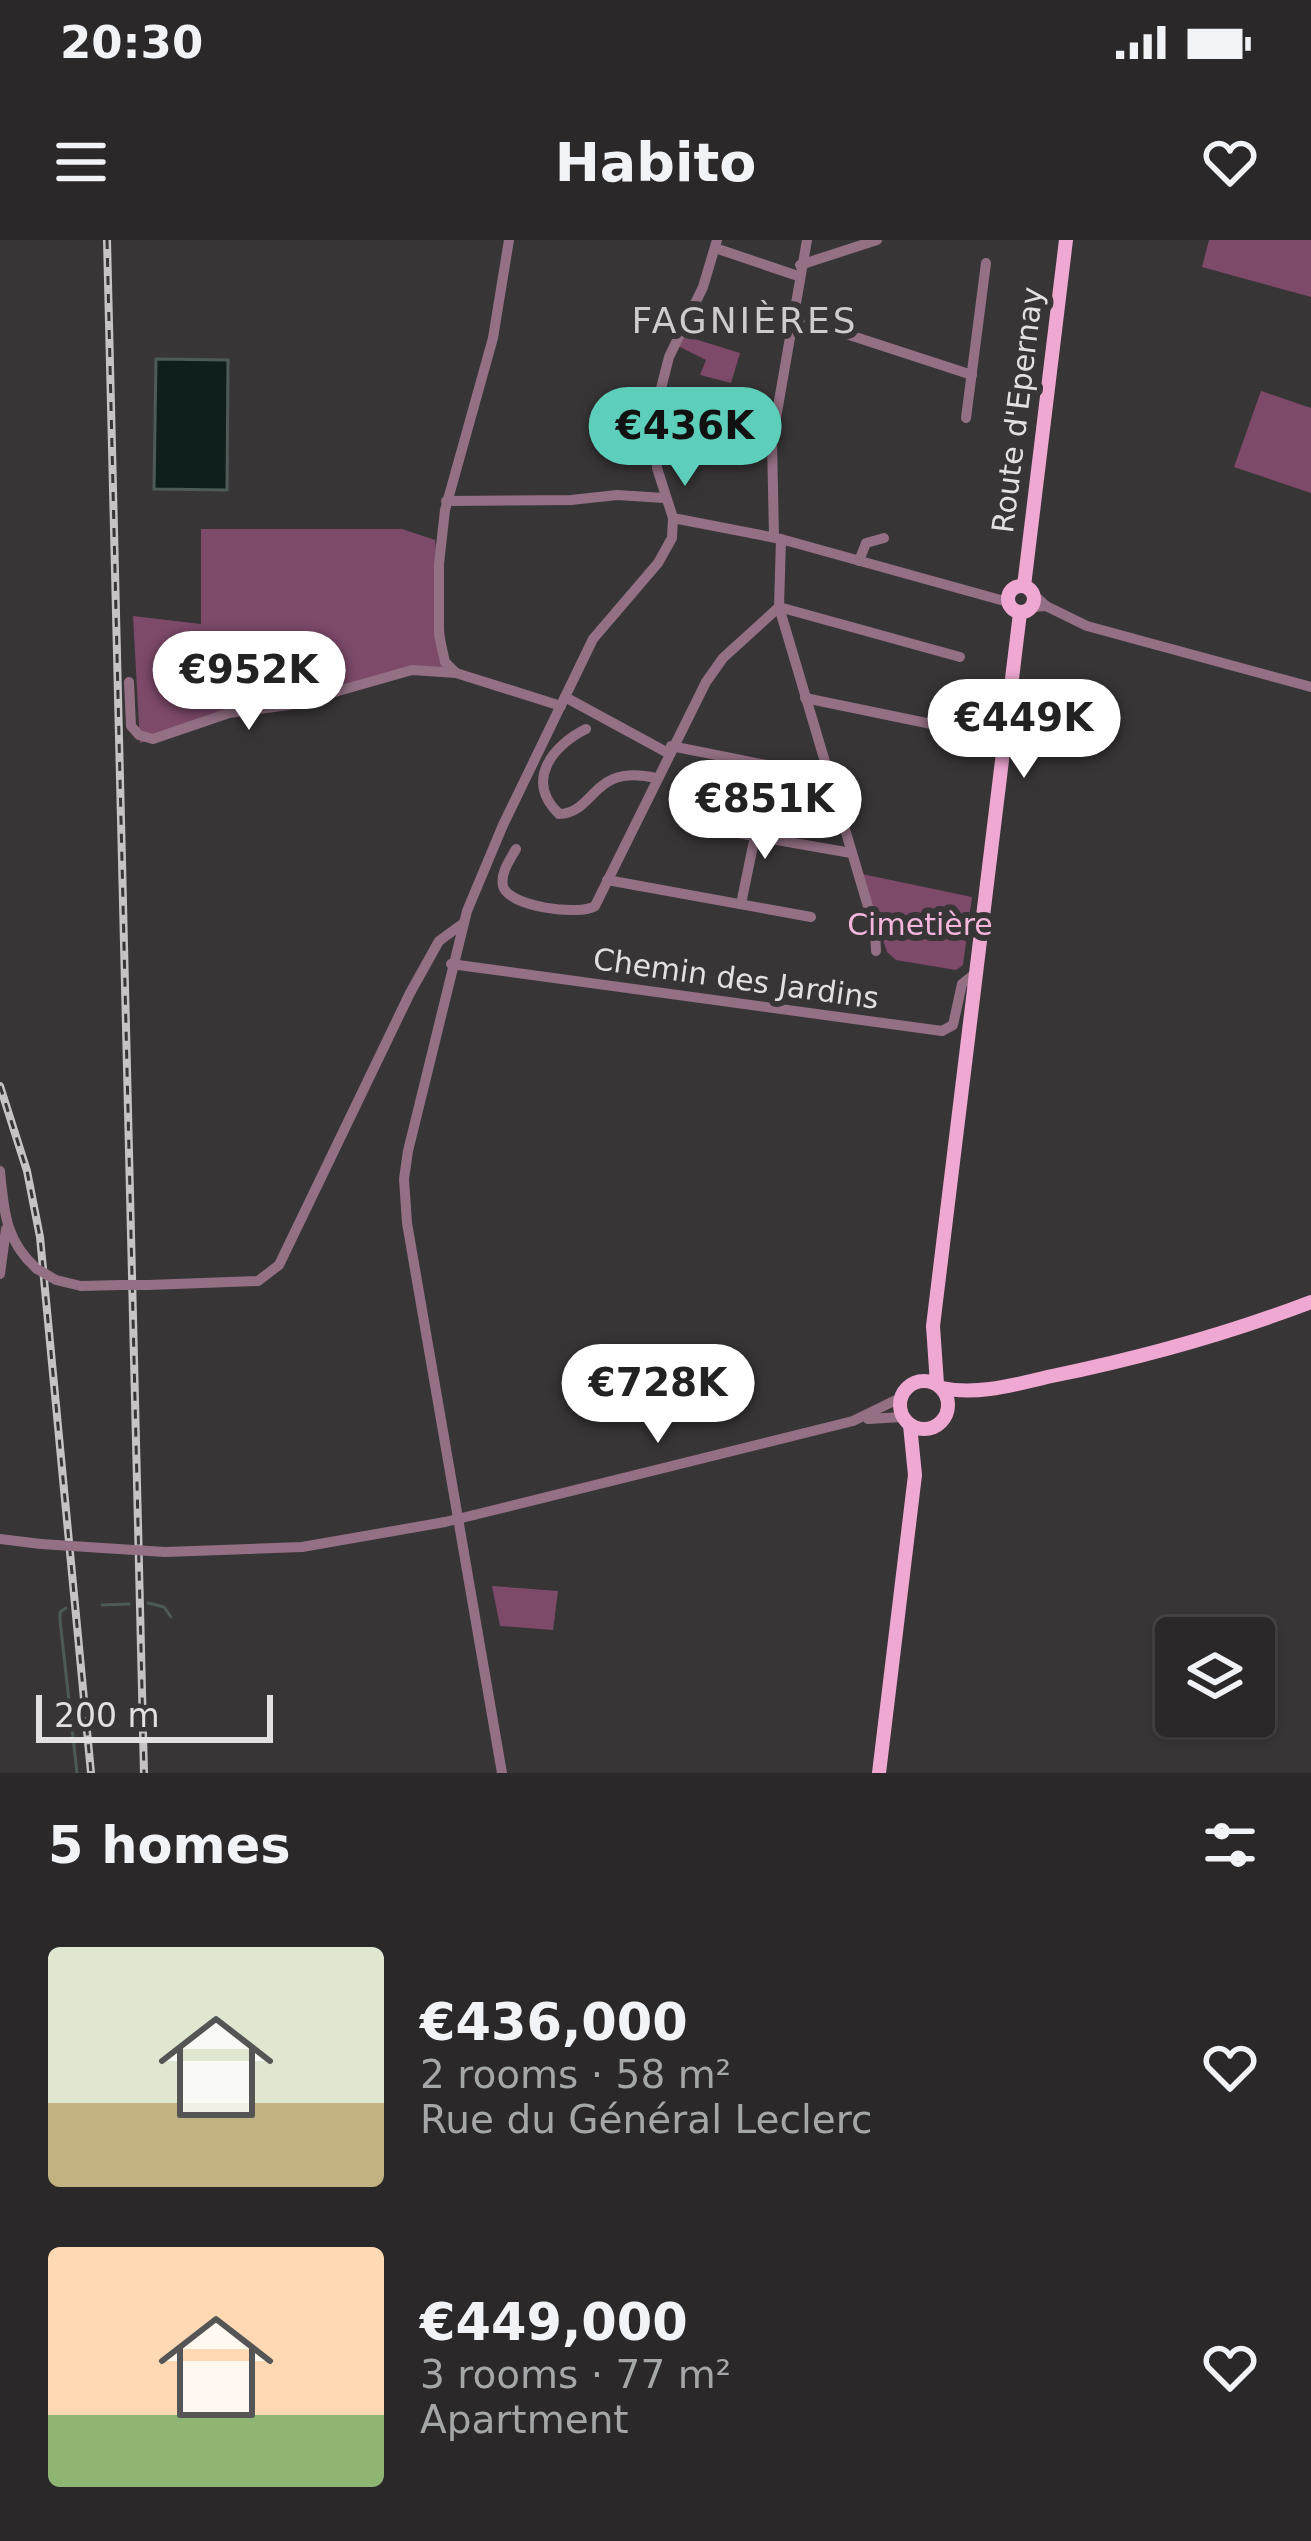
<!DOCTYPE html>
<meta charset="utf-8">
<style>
:root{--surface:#2a2829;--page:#363435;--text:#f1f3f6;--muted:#a5a6a8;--line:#464446;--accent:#5cceba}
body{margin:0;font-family:"DejaVu Sans",sans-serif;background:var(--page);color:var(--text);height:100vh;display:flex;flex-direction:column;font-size:45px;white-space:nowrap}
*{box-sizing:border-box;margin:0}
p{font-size:39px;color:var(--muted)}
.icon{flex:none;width:66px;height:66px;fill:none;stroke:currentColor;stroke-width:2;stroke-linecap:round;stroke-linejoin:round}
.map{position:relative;height:1533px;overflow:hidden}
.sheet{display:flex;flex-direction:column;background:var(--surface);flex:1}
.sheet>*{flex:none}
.controls{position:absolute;left:1155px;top:1377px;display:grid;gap:24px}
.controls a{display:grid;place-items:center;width:120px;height:120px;border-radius:12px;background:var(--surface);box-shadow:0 3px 9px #0004,0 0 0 3px var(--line);font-size:60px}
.scale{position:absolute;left:36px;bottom:30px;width:237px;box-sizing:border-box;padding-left:12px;border:6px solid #e2e0e1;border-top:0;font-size:33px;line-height:42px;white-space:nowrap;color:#e2e0e1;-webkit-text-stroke:9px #383537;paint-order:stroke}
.price{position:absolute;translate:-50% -102px;padding:0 27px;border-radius:42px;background:#fff;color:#222;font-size:39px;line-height:78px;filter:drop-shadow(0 3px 6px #0008)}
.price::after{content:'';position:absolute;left:50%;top:72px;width:36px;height:27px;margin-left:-18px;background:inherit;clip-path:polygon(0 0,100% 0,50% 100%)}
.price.active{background:var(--accent);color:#111}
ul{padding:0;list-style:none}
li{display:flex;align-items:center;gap:36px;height:300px;padding:0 48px}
li span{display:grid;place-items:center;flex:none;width:336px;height:240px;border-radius:12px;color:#555}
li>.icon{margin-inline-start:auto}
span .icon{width:144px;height:144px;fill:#fffc;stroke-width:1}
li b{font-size:51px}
h2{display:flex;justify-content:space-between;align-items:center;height:144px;padding:0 48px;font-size:51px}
.status{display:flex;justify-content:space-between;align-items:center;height:84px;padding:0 60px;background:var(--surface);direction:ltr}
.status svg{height:33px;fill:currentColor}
header{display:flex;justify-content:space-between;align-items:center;height:156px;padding:0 48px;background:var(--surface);font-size:54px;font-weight:800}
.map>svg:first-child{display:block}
.green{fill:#7d4a6a}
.water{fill:#0f201c;stroke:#4e5a57;stroke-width:3}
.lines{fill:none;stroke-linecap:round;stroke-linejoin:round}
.stream{stroke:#4e5a57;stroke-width:3}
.minor{stroke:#937084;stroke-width:10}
.major{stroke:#eea8d2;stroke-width:14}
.rail-casing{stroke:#c5c3c4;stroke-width:8}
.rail{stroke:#383537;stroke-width:3;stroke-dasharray:9;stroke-linecap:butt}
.minor-bridge{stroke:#937084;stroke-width:10}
.labels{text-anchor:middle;stroke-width:12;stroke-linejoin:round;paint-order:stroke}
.street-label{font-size:30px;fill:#e2e0e1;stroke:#383537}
.park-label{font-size:30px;fill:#f5b6db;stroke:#383537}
.quarter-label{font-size:36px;letter-spacing:3px;fill:#d0ccce;stroke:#383537}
</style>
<div class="status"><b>20:30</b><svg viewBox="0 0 49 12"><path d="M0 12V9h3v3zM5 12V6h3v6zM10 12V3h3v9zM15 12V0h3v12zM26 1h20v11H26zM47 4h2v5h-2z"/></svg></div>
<header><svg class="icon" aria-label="menu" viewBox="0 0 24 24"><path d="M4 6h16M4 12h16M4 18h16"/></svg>Habito<svg class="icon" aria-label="heart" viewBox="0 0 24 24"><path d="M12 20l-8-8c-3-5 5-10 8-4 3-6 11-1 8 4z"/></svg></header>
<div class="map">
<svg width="1311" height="1533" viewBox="0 0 1311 1533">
<rect width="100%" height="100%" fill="#383537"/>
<g class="green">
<polygon points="1209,0 1311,0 1311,57 1202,27"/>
<polygon points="685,96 740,113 731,143 700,135 706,120 678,106"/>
<polygon points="1261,151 1311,168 1311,253 1234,227"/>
<polygon points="201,289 402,289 435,300 448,426 194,486 140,503 133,376 201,384"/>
<polygon points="862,634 972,657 963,725 956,730 896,720 887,712"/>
<polygon points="492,1346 558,1351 553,1390 500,1386"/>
</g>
<polygon class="water" points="156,119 228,120 227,250 154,249"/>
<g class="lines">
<g class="stream">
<polyline points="148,1363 164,1367 171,1377"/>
<polyline points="102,1365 129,1364"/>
<polyline points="66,1368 60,1372 60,1380 77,1533"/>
</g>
<g class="minor">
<polyline points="715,8 798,36"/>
<polyline points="800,25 877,0"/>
<polyline points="791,76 972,135"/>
<polyline points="656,168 772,201"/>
<polyline points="966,178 986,23"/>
<polyline points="446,261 571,260 617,255 664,258"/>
<polyline points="673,278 781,299 1008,362"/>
<polyline points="774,297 772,201 807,0"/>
<polyline points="859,321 866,303 884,298"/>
<polyline points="1046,366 1087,386 1311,447"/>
<polyline points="1032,367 1046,366 1034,355"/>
<polyline points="456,433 445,422 439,395 439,324 445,270 493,98 509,0"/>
<polyline points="129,442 131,486 139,495 153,499 229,473 289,465 412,430 456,433 561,466"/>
<polyline points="565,457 668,513"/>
<polyline points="805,458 941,486"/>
<path d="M586,489C553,505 524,541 559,574C596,573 591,523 656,538"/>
<polyline points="671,506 827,537"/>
<polyline points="686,584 851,613"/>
<path d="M516,609C510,620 500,633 503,646C508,667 580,676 595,666L706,442L723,418L779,367L781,299"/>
<polyline points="607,640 811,677"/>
<polyline points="741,664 755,596"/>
<polyline points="876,711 875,690 779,367 960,417"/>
<polyline points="451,724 942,791 953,785 962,744 976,733"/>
<path d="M0,931C4,971 5,1001 37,1029"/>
<polyline points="0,1034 6,989"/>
<polyline points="148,1045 258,1041 279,1025 410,753 439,701 461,685"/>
<polyline points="81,1046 121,1045"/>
<polyline points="868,1179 902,1177"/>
<polyline points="474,1275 853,1181 900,1158"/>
<polyline points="0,1299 41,1304"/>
<polyline points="165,1312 302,1307 445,1282"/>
<polyline points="502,1533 407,983 404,939 408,911 467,671 503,585 593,399 658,323 672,298 673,278 657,228 656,168 669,117 703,47 717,0"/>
</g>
<g class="major">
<polyline points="1024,346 1066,0"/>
<circle cx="1021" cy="359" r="13"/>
<circle cx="924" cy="1165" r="24"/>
<polyline points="937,1144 933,1086 1020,373"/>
<path d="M942,1148C977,1156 1017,1144 1052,1136C1140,1118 1227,1094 1311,1062"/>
<polyline points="879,1533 915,1235 910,1185"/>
</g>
<defs>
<g id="rail">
<polyline points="107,0 144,1533"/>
<polyline points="0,846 27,931 40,997 91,1533"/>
</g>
</defs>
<use href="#rail" class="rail-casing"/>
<use href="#rail" class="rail"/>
<g class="minor-bridge">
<polyline points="37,1029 56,1040 81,1046"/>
<polyline points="121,1045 148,1045"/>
<polyline points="445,1282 474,1275"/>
<polyline points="41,1304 165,1312"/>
</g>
</g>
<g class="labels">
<g class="street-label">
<text transform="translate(1018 170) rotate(-83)" y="10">Route d'Epernay</text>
<text transform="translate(736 739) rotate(8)" y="10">Chemin des Jardins</text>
</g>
<g class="park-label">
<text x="920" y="695">Cimetière</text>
</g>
<g class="quarter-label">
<text x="745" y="93">FAGNIÈRES</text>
</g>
</g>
</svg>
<div class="controls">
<a><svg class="icon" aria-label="layers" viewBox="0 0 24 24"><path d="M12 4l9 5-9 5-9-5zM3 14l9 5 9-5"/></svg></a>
</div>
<div class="scale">200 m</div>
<b class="price active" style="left:685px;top:249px">€436K</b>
<b class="price" style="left:249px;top:493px">€952K</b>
<b class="price" style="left:1024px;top:541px">€449K</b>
<b class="price" style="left:765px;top:622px">€851K</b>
<b class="price" style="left:658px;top:1206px">€728K</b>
</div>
<section class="sheet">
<h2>5 homes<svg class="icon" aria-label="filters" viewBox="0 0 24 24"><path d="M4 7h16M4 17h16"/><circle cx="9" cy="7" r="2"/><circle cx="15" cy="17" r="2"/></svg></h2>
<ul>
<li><span style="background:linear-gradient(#dfe7d0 65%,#c2b280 0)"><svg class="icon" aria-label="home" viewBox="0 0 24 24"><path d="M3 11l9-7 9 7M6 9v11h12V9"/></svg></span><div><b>€436,000</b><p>2 rooms · 58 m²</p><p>Rue du Général Leclerc</p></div><svg class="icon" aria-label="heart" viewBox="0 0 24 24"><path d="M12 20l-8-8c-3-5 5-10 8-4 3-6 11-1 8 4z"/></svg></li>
<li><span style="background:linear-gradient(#ffd9b3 70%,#8fb573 0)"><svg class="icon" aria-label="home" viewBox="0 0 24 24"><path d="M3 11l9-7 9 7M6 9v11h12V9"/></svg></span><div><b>€449,000</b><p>3 rooms · 77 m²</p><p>Apartment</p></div><svg class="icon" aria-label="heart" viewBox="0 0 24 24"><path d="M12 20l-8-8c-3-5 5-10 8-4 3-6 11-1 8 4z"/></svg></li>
</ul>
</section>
